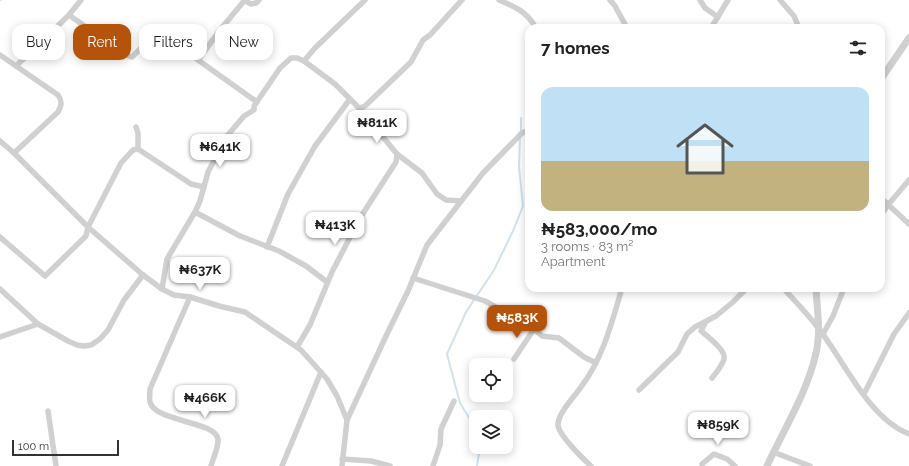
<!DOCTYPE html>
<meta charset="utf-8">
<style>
:root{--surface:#fff;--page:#f6f6f6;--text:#222;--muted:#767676;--line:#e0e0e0;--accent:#b45309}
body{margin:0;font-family:Raleway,sans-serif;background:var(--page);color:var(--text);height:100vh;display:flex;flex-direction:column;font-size:15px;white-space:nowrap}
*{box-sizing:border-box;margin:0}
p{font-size:13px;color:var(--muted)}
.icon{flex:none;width:22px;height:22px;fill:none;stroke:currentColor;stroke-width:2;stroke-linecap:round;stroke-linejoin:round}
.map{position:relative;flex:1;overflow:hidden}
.details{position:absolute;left:525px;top:24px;width:360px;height:268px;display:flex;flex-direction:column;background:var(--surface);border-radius:12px;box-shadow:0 2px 10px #0003}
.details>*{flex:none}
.top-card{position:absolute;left:12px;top:24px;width:380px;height:36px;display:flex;gap:8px}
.controls{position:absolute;left:469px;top:358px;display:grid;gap:8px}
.controls a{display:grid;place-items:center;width:44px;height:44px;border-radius:8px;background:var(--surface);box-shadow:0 2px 10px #0003;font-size:20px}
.scale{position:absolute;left:12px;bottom:10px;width:107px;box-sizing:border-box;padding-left:4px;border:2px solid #333;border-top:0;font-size:11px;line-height:14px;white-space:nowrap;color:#333;-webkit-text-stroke:3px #fff;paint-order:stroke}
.price{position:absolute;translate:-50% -34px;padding:0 9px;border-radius:8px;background:#fff;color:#222;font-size:13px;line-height:26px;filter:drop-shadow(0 1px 2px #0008)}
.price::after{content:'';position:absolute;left:50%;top:24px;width:12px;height:9px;margin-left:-6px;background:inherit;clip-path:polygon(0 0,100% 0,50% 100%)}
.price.active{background:var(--accent);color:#fff}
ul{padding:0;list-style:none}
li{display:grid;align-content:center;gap:8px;height:212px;padding:0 16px}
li+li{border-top:1px solid var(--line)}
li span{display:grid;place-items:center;height:124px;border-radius:12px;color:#555}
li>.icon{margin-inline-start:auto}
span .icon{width:72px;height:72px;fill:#fffc;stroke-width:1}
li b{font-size:17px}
h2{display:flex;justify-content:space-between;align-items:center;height:48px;padding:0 16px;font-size:17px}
.chip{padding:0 14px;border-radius:12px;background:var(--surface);box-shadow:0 2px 10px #0003;font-size:14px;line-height:36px}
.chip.active{background:var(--accent);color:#fff}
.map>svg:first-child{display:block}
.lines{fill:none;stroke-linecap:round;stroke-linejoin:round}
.stream{stroke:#cfe2ee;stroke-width:2}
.minor{stroke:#d0d0d0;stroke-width:5.5}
.tertiary{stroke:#d0d0d0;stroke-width:7}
</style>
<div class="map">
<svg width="909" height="466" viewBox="0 0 909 466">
<rect width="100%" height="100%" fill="#fff"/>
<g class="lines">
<g class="stream">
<polyline points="0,0 1,0"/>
<polyline points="521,133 521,118"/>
<polyline points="476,429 460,403 447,354 466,312 494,270 513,231 523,206 519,167 520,137"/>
<polyline points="477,466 480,447"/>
</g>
<g class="minor">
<polyline points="244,0 251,4 256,3 259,0"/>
<path d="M499,0C516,7 527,12 536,28"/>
<polyline points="610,0 615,6 627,28"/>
<polyline points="700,0 705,8 718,17"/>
<polyline points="780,0 794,16 799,28"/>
<polyline points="244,1 220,30 198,60 257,102"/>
<path d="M69,15L126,55L132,57L155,34C172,35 186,50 198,60"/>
<polyline points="711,28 728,0"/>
<path d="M0,55L58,95C63,102 61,106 58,112L14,153"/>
<polyline points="304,61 315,48 365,0"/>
<polyline points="16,66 69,15 81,0"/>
<polyline points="359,108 365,106 411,62 423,40 430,35 462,0"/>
<polyline points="0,141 14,153 88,227 143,275 162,289 174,295 190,297 219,306 245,312 301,350 327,379 337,396 347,420 342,466"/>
<polyline points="138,149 191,184 204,187"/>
<polyline points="881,198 909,224"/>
<polyline points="195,212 240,236 279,251 306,266 327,282"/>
<polyline points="881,215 888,205 909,180"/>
<polyline points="0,237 45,276 86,236 88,227 121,163 133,150 138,149 138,133 136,127"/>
<polyline points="267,247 288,194 315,146 350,99"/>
<polyline points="413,278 485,301 534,329 542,336 559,338 584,357 596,363"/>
<path d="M783,288C795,301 808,314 819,329C844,361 869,419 909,434"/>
<polyline points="0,289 38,324 68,341 77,345 84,346 91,345 100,339 108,330 124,300 143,275"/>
<polyline points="162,289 167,259 195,212 200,201 208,172 227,136 244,116 254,110 254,106 280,68 291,58 297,58 304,61 335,84 359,108 397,154 422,173 437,194 446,200 461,201"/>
<path d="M190,297L150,389C150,393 149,398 150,402C155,422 215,421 218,439C219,447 213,458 211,466"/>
<path d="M705,323L701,331C707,336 727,351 724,359C722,366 716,373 712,378"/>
<polyline points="823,334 833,316 844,288"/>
<polyline points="0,337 38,324"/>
<polyline points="297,347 310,325 332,272 360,218 396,162 397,154"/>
<polyline points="514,359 534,329"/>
<polyline points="639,390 678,352 687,334 695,327 716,316 733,302 747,288"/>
<polyline points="864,394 894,334 909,313"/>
<polyline points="48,411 56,466"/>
<polyline points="347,420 386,336 408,291 427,245 483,173 522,133 529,130"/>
<polyline points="773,452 810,466"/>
<polyline points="342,459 371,461 390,466"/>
<polyline points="702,464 714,454 727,459 735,466"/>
<polyline points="282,466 321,372"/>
<polyline points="433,466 440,445 441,429 454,401"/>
<path d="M591,466C583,459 560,436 558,426C557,414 575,396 581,387C603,358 612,322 622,288"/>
</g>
<g class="tertiary">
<polyline points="881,79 909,38"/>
<path d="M767,466C784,429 807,393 816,353C821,332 817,309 816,288"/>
</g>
</g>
</svg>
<div class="controls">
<a><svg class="icon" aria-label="locate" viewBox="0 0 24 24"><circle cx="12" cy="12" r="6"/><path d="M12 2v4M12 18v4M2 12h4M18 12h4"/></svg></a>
<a><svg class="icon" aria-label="layers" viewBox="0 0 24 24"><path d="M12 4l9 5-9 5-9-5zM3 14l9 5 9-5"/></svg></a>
</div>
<div class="scale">100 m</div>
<b class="price" style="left:377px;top:144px">₦811K</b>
<b class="price" style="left:220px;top:168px">₦641K</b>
<b class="price" style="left:335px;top:246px">₦413K</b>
<b class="price" style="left:200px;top:291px">₦637K</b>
<b class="price active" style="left:517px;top:339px">₦583K</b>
<b class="price" style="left:205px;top:419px">₦466K</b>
<b class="price" style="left:718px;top:446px">₦859K</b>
<div class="top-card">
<a class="chip">Buy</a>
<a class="chip active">Rent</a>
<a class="chip">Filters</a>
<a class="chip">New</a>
</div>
<section class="details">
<h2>7 homes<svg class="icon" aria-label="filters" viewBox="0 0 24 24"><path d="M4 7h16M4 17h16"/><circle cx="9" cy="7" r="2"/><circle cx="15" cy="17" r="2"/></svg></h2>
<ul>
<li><span style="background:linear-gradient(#bfe0f5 60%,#c2b280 0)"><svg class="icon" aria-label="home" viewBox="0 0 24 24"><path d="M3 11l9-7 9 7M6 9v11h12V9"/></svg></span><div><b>₦583,000/mo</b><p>3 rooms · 83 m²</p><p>Apartment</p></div></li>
</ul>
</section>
</div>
